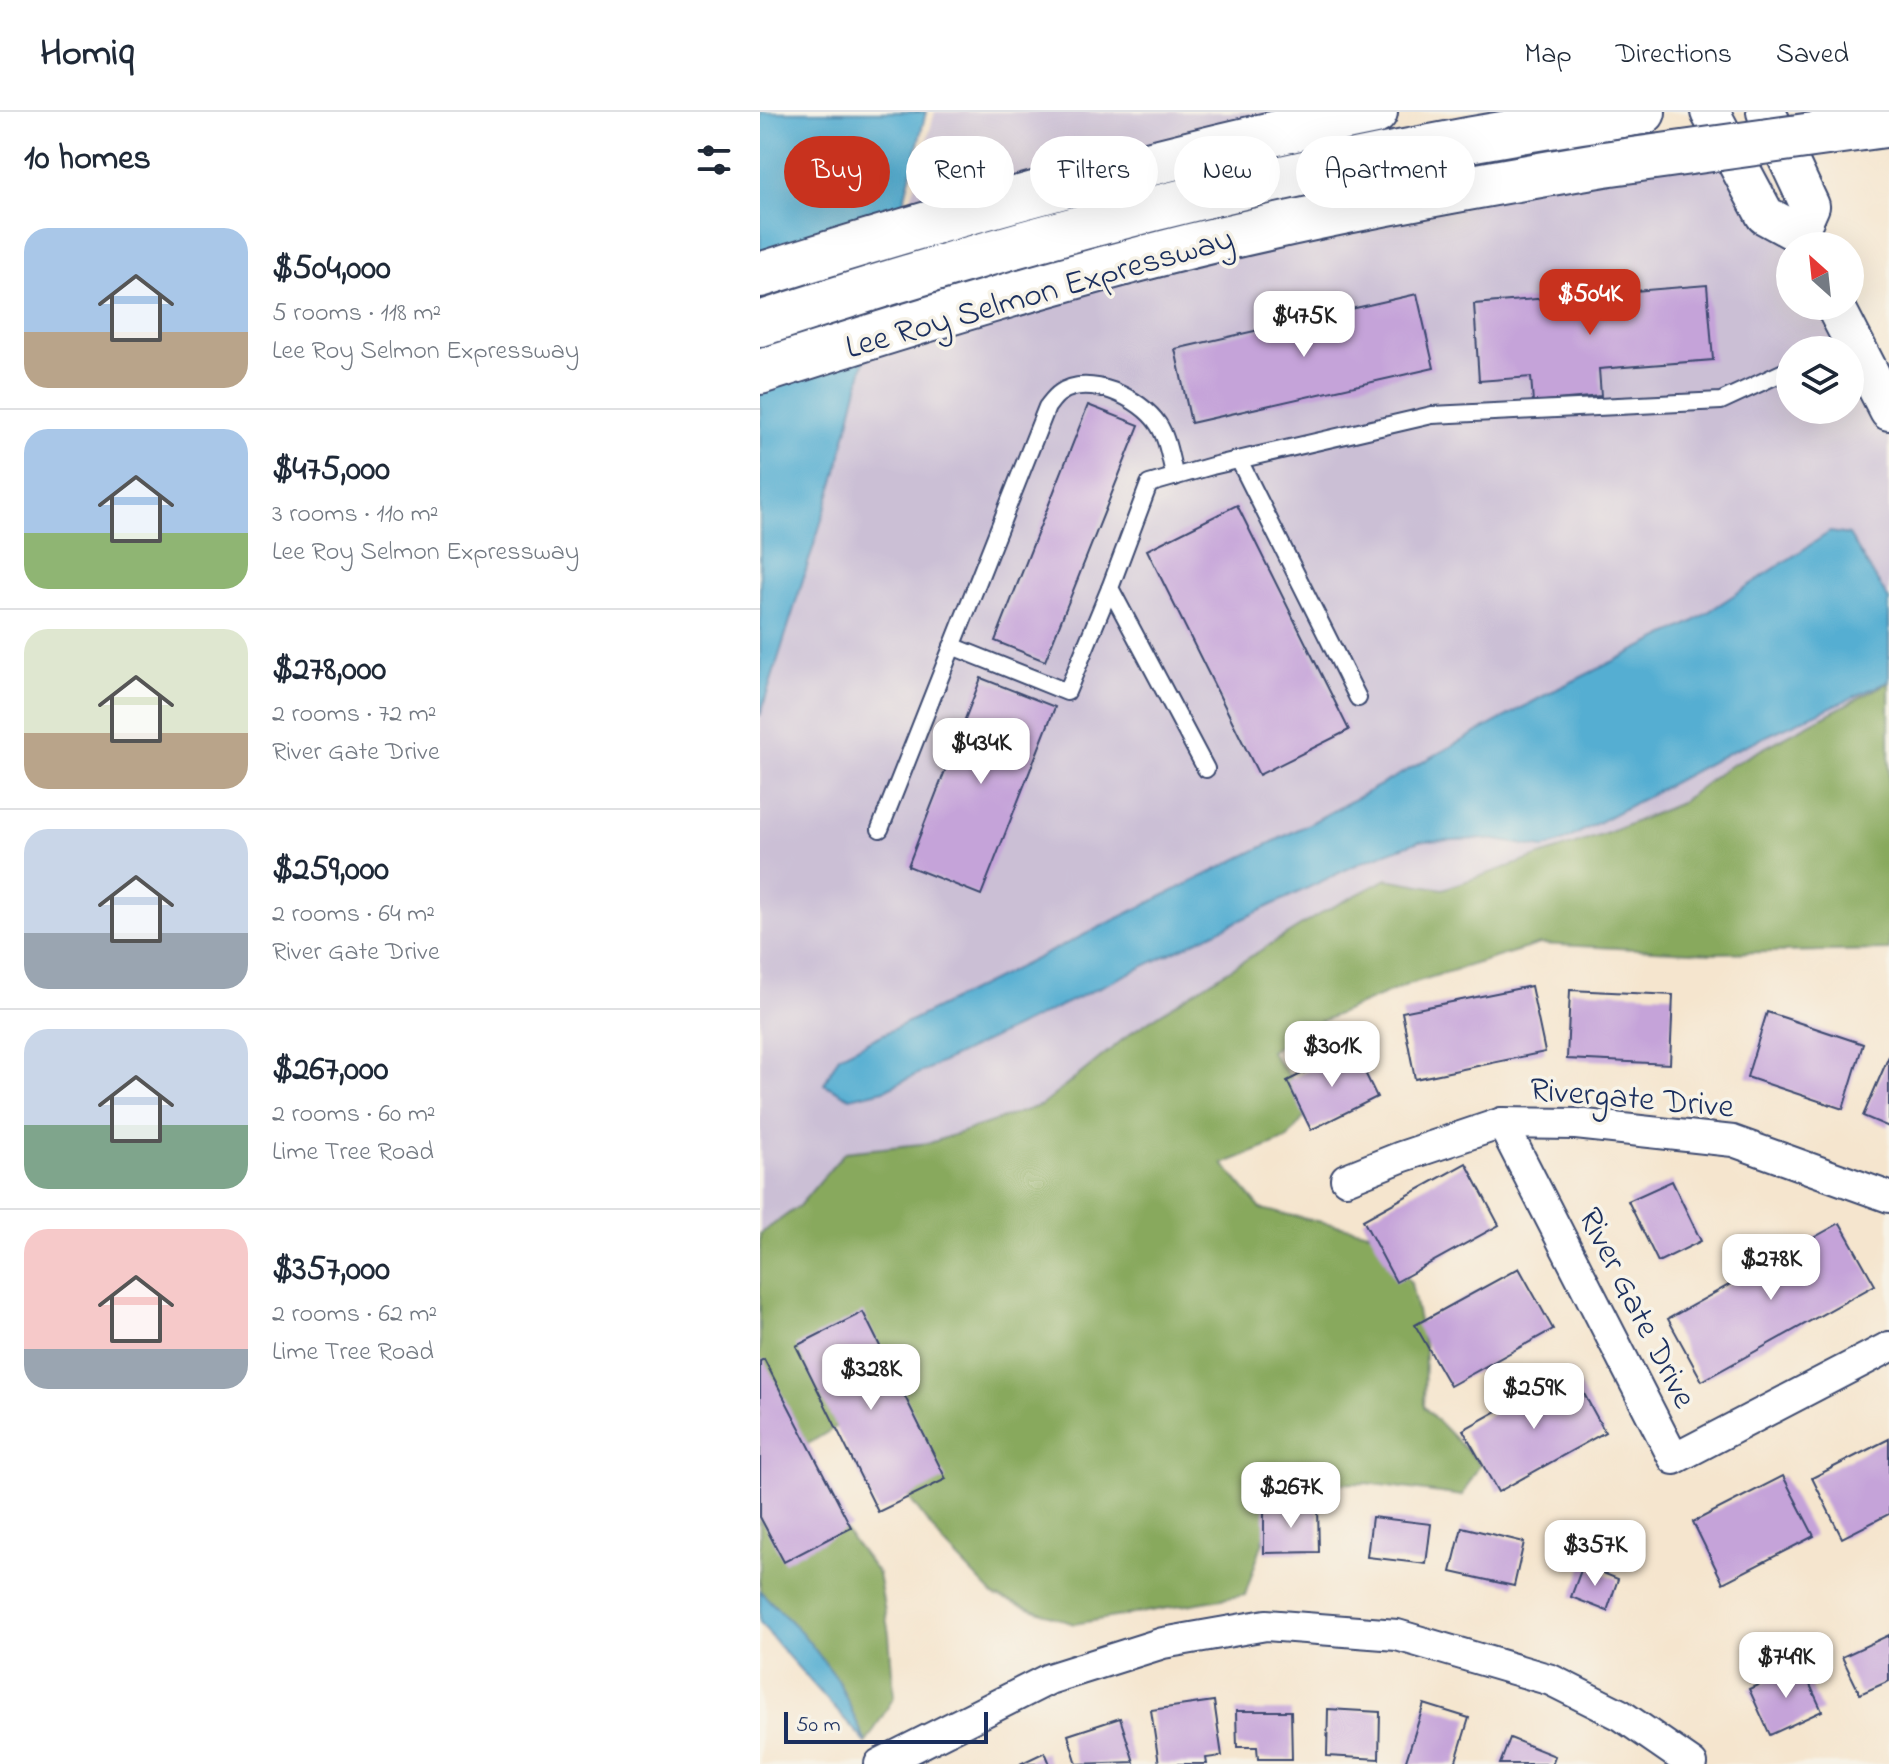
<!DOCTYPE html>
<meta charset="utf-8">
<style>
:root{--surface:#fff;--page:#f6f6f7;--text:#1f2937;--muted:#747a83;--line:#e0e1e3;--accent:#c8321e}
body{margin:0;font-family:"Indie Flower",sans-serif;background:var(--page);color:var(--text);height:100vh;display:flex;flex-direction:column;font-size:30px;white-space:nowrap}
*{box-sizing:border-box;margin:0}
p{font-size:26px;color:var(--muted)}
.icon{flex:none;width:44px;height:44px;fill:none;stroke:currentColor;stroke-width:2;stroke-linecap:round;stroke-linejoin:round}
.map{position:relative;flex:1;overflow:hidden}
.drawer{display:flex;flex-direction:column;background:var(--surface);width:760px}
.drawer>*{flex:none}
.top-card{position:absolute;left:24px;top:24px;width:760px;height:72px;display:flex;gap:16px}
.needle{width:52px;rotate:333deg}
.tools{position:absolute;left:1016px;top:120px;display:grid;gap:16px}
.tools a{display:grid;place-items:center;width:88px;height:88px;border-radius:50%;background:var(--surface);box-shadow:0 8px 32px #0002;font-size:40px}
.scale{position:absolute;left:24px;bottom:20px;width:204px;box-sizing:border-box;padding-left:8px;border:4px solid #1b2f5e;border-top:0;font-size:22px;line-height:28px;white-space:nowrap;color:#1b2f5e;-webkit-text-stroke:6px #f7f3e8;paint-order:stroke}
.price{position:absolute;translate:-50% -68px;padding:0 18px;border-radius:16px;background:#fff;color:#222;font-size:26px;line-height:52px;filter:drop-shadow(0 2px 4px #0008)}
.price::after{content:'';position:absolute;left:50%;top:48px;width:24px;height:18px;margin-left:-12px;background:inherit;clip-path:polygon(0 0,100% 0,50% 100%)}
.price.selected{background:var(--accent);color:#fff}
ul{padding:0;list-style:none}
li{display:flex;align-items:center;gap:24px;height:200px;padding:0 24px}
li+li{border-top:2px solid var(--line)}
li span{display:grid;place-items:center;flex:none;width:224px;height:160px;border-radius:24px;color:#555}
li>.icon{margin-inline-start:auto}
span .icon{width:96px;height:96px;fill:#fffc;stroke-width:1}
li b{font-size:34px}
h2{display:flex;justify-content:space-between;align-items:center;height:96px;padding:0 24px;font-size:34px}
.chip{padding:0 28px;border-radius:36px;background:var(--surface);box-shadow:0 8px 32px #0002;font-size:28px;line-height:72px}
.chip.selected{background:var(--accent);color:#fff}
header{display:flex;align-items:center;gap:48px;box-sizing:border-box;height:112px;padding:0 40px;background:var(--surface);border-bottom:2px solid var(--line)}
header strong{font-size:38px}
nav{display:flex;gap:44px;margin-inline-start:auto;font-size:28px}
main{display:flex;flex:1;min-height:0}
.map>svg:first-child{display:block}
.industrial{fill:#cbbfd5;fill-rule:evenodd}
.forest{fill:#88a95d;stroke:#526c5e;stroke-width:2}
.water{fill:#55aed2;stroke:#386e98;stroke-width:2}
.building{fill:#c5a3d9}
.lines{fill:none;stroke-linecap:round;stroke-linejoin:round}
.service-casing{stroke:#3c4a6f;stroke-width:20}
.minor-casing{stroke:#3c4a6f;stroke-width:34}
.tertiary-casing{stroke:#3c4a6f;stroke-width:42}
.motorway-casing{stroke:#3c4a6f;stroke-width:48}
.service{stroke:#fff;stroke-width:16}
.minor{stroke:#fff;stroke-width:30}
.tertiary{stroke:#fff;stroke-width:38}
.motorway{stroke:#fff;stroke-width:44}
.motorway-bridge-casing{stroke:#3c4a6f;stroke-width:48;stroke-linecap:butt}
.motorway-bridge{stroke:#fff;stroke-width:44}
.labels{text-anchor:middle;stroke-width:7;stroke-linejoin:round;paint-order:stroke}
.street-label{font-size:34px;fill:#1b2f5e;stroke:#f7f3e8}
</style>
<header>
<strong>Homiq</strong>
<nav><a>Map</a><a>Directions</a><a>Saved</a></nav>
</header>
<main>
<section class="drawer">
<h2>10 homes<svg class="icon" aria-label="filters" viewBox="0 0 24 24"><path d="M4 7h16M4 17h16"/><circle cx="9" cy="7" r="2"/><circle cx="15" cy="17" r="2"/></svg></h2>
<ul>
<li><span style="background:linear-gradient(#a9c7e8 65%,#b9a48a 0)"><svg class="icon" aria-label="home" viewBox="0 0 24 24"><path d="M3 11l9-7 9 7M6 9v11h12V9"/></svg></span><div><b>$504,000</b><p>5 rooms · 118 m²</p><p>Lee Roy Selmon Expressway</p></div></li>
<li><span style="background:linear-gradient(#a9c7e8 65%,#8fb573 0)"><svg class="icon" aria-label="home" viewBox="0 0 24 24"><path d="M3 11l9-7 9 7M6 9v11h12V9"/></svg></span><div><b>$475,000</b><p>3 rooms · 110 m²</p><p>Lee Roy Selmon Expressway</p></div></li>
<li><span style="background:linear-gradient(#dfe7d0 65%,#b9a48a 0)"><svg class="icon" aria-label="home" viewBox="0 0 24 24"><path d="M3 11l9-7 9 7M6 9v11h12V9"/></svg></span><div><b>$278,000</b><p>2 rooms · 72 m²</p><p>River Gate Drive</p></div></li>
<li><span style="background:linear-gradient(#c9d6e8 65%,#9aa5b1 0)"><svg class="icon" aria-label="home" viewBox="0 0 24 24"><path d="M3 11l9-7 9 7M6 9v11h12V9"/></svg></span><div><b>$259,000</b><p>2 rooms · 64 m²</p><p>River Gate Drive</p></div></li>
<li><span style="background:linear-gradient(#c9d6e8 60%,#7fa58c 0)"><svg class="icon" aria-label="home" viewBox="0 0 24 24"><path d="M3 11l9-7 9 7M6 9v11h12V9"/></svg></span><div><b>$267,000</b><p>2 rooms · 60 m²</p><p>Lime Tree Road</p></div></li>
<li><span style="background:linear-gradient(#f6c9c9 75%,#9aa5b1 0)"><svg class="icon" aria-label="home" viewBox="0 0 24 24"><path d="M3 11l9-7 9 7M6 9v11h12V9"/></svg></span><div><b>$357,000</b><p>2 rooms · 62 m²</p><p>Lime Tree Road</p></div></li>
</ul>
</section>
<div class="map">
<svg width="1129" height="1652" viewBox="0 0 1129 1652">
<rect width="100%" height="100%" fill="#f7f3e8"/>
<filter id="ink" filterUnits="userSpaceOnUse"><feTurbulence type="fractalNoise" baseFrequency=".0125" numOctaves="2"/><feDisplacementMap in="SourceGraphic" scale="16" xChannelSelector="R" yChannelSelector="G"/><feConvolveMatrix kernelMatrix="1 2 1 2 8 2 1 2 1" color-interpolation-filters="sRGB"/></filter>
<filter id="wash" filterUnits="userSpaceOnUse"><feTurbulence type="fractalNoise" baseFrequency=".006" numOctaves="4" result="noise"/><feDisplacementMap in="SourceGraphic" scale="32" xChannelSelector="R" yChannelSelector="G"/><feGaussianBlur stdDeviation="1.8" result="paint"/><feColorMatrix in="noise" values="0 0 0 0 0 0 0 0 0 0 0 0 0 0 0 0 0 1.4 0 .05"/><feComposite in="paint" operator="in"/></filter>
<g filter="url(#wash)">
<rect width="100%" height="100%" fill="#f5e5ce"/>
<g class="industrial">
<polygon points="175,0 564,0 148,98"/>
<path d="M992,19L1051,134H1030V194H1083L1129,283V770L614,844L0,1197V604L76,363L107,241L704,70ZM1030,238H1090V298H1030Z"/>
</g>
<polygon class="forest" points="1129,570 1129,838 951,841 780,832 649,872 557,911 510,939 553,994 527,1027 463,1052 501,1097 614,1121 651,1171 665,1237 664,1295 720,1352 702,1384 606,1371 537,1372 508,1414 485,1483 314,1512 234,1484 184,1432 89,1307 48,1332 48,1370 118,1462 129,1522 134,1585 106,1631 78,1568 42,1521 0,1479 0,1122 39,1094 85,1040 170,1031 282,993 372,920 451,869 563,800 627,767 683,777 848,721 918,692 966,656"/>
<g class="water">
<polygon points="0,0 166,0 76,363 0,604"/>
<polygon points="1070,420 1089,423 1129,488 1129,569 968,641 800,731 784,736 729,727 659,729 602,750 124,978 90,986 64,972 79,944 549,712 789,581 933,510"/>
<polygon points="0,1479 42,1521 78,1568 106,1631 18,1533 0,1510"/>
</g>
<g id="blocks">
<g class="building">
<polygon points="947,173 953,248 839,257 841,284 773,290 771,265 719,269 714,192"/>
<polygon points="657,182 674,256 431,311 415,237"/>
<polygon points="328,293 379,313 285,549 235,529"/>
<polygon points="477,393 589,618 499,663 387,438"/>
<polygon points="221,566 295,595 221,783 148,754"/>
<polygon points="771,874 785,940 655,967 642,900"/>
<polygon points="810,878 913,883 910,952 807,947"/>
<polygon points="1007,900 1103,932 1083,997 987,965"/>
<polygon points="593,936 617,985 551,1018 527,969"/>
<polygon points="1129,944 1129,1015 1103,1004"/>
<polygon points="706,1051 739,1113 636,1170 603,1108"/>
<polygon points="912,1069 941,1129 898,1150 868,1089"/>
<polygon points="1080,1111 1115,1173 942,1269 908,1207"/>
<polygon points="759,1156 793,1217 690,1274 655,1213"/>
<polygon points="103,1200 186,1367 118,1400 36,1234"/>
<polygon points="4,1247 91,1415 24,1450 0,1405 0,1249"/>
<polygon points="811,1258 845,1320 738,1380 703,1318"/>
<polygon points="1129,1327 1129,1402 1082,1426 1052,1366"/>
<polygon points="1023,1364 1054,1424 963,1471 933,1410"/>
<polygon points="558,1395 559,1440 504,1441 504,1396"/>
<polygon points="612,1405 671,1412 666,1452 607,1445"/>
<polygon points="702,1415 764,1430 754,1474 691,1460"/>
<polygon points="823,1453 858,1467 847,1499 811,1485"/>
<polygon points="1129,1523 1129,1569 1100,1582 1082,1545"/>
<polygon points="1041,1553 1062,1599 1010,1623 989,1577"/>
<polygon points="454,1589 462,1644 446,1646 447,1652 399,1652 391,1598"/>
<polygon points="664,1592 709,1606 695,1652 645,1652"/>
<polygon points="568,1597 620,1600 619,1647 567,1644"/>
<polygon points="476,1599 531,1599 532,1647 498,1647 497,1635 477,1635"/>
<polygon points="360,1606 374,1650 317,1652 308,1623"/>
<polygon points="750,1626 795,1644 792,1652 740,1652"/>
<polygon points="285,1640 290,1652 260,1652"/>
</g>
</g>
</g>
<g filter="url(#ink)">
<use href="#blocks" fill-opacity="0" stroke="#3c4a6f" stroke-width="2"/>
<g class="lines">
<defs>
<g id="service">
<polyline points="479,348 598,586"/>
<polyline points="192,534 307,580 350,476"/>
<polyline points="446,657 350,476 389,372 452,354 672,303 961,289 1030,257"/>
<path d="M120,717L287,295C291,290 295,284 300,281C328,261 381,286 398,312C408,327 410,347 415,365"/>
</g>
<g id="minor">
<polyline points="742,1011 914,1347 1129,1235"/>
<polyline points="586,1067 641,1045 742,1011 816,1012 973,1029 1129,1085"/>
<polyline points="120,1652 289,1567 403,1531 506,1513 637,1523 791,1568 861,1603 932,1652"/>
</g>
<g id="tertiary">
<polyline points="950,0 1005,103 1038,121 1045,134"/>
<polyline points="1006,0 1050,94 1038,121"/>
<polyline points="1075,194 1129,299"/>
</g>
<g id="motorway">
<path d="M0,163C203,99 407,42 615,0"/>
<path d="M0,212C287,117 584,41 883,0"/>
<path d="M0,260C133,217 267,176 403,141C548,104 696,77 844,52"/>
</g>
</defs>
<use href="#service" class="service-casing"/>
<use href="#minor" class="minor-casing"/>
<use href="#tertiary" class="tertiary-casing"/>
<use href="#motorway" class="motorway-casing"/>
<use href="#service" class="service"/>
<use href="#minor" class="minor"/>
<use href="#tertiary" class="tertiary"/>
<use href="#motorway" class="motorway"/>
<defs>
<polyline id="motorway-bridge" points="844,52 1125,13"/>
</defs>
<use href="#motorway-bridge" class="motorway-bridge-casing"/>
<use href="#motorway-bridge" class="motorway-bridge"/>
</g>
</g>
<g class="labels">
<g class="street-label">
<text transform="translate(279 179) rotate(-16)" y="12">Lee Roy Selmon Expressway</text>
<text transform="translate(872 984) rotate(5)" y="12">Rivergate Drive</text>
<text transform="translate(879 1195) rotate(63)" y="12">River Gate Drive</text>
</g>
</g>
</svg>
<div class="tools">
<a><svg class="needle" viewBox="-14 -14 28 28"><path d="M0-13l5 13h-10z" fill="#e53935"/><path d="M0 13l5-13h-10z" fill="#747a83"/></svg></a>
<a><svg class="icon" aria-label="layers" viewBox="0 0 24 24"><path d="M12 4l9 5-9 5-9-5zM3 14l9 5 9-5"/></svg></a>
</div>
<div class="scale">50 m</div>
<b class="price selected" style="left:830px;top:225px">$504K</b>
<b class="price" style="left:544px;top:247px">$475K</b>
<b class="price" style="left:221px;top:674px">$434K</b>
<b class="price" style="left:572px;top:977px">$301K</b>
<b class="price" style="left:1011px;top:1190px">$278K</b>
<b class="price" style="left:111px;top:1300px">$328K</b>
<b class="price" style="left:774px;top:1319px">$259K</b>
<b class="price" style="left:531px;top:1418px">$267K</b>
<b class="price" style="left:835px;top:1476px">$357K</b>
<b class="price" style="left:1026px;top:1588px">$749K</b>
<div class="top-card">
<a class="chip selected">Buy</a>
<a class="chip">Rent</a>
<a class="chip">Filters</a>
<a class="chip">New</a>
<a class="chip">Apartment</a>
</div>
</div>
</main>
